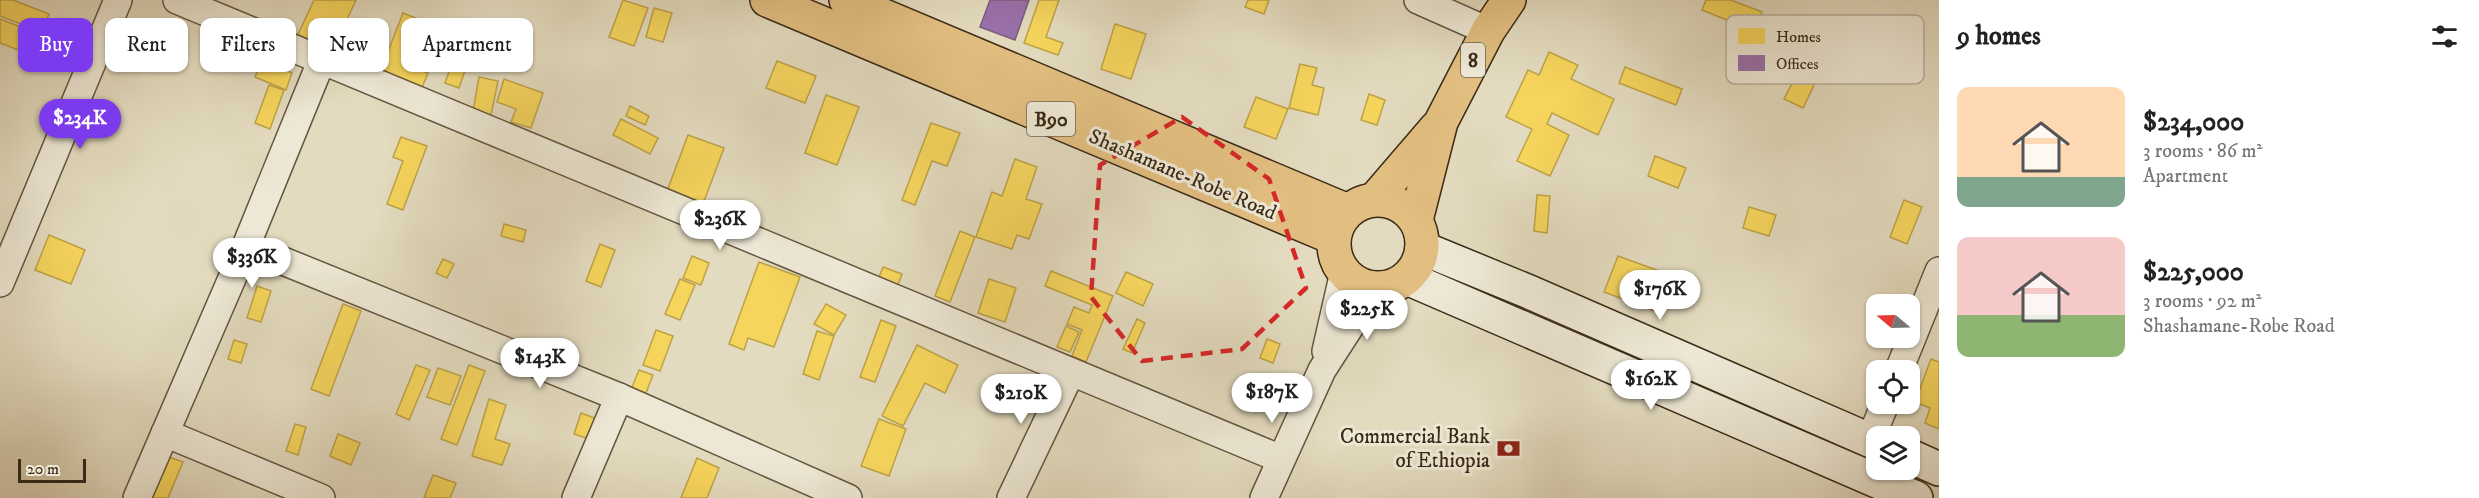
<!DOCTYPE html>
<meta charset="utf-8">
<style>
:root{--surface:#fff;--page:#f2f2f2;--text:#222;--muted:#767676;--accent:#7c3aed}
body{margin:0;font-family:"IM FELL DW Pica",serif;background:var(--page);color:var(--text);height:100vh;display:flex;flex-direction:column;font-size:22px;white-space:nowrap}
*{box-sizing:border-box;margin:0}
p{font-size:20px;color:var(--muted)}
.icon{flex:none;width:33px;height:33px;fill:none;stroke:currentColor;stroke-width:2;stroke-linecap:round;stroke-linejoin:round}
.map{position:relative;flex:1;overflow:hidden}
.drawer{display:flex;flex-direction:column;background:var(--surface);width:540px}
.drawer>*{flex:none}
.guide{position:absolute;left:18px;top:18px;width:570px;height:54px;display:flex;gap:12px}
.needle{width:39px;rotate:289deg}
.fabs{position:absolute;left:1866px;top:294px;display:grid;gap:12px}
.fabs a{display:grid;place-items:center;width:54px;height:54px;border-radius:12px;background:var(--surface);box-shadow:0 2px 4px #0004;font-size:30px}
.scale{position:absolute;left:18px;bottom:15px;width:68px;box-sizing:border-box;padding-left:6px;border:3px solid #3a2a16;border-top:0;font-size:16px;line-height:21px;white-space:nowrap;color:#3a2a16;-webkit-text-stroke:4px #ede8d5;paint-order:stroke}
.price{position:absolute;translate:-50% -51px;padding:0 14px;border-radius:21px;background:#fff;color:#222;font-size:20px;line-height:39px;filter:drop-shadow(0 2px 3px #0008)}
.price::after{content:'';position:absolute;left:50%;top:36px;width:18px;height:14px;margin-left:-9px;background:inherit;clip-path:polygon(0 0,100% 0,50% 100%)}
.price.selected{background:var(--accent);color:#fff}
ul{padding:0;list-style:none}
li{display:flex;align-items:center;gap:18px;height:150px;padding:0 18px}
li span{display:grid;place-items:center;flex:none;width:168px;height:120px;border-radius:12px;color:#555}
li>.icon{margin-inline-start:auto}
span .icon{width:72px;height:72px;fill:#fffc;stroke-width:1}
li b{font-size:26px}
h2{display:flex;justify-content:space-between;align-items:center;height:72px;padding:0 18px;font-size:26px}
.pill{padding:0 21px;border-radius:12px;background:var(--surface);box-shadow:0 2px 4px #0004;font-size:21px;line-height:54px}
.pill.selected{background:var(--accent);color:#fff}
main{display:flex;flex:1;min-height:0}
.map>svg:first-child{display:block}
.homes{fill:#f6d55c;stroke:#bea247;stroke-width:1.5}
.offices{fill:#9970ab;stroke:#7c5b7e;stroke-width:1.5}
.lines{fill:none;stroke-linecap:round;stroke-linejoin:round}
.street-casing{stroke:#645640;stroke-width:30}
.secondary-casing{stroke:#3a2a16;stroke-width:36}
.primary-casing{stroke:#3a2a16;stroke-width:36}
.street{stroke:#ede8d5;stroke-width:27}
.secondary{stroke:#ede8d5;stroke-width:33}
.primary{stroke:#e2be80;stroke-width:33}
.marked{fill:none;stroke:#d62828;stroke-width:4.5;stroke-dasharray:12 8;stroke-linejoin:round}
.labels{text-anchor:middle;stroke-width:6;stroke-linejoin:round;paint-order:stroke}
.shield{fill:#ede8d5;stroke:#70634f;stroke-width:1.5}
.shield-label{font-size:20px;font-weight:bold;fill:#3a2a16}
.street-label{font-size:21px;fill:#3a2a16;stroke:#ede8d5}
.poi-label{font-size:21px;fill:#3a2a16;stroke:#ede8d5;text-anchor:end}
.key{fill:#ede8d5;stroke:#b7af9c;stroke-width:1.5}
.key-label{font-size:16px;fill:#3a2a16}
</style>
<main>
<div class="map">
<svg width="1939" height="498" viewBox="0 0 1939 498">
<rect width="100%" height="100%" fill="#e3dbbf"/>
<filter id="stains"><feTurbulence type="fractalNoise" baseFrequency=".00333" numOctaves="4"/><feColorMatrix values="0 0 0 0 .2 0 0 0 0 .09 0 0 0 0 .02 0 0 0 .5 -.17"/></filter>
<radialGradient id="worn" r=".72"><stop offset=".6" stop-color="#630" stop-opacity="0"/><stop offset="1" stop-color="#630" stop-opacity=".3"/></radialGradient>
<g class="homes">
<polygon points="0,0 13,0 49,14 42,32 0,16"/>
<polygon points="314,0 356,0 330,56 296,39"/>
<polygon points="623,0 648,8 634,46 609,37"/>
<polygon points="1039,0 1059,0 1046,37 1063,43 1058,55 1024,43"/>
<polygon points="1248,0 1269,0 1264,14 1245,7"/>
<polygon points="1706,0 1731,0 1762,12 1754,31 1702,10"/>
<polygon points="654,8 672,13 663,42 646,37"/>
<polygon points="403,13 423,21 406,65 428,73 421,90 371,71 377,56 385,59"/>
<polygon points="0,19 65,44 57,65 0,43"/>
<polygon points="1115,24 1146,34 1131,79 1101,69"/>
<polygon points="420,35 434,40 423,67 410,62"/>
<polygon points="1549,52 1578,65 1571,79 1614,99 1598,135 1552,113 1547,124 1569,135 1550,176 1517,161 1532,129 1506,117 1528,70 1539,75"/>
<polygon points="455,55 469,59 459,88 445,83"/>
<polygon points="262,61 292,73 286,90 255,77"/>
<polygon points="777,61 816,76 805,103 766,88"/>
<polygon points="1300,64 1317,68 1312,85 1324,88 1318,115 1289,108"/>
<polygon points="1625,67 1682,89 1676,105 1619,83"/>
<polygon points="1797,74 1815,83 1803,108 1784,99"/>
<polygon points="479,77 498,81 491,115 473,111"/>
<polygon points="504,79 543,93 531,128 511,122 516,109 497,102"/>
<polygon points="269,85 284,90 270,129 255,123"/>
<polygon points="1369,94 1385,100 1377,125 1361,120"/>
<polygon points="826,95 859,107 837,165 805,153"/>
<polygon points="1256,97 1288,109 1276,139 1244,127"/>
<polygon points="630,106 649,116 645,125 626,116"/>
<polygon points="621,119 658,138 650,154 613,135"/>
<polygon points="931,123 960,133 947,166 932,161 915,205 902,200"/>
<polygon points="688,135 724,148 703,204 667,191"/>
<polygon points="401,137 427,146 403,210 387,204 403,161 393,157"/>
<polygon points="1655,156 1686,168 1678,188 1648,176"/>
<polygon points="1015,159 1037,167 1026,199 1042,204 1029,239 1017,235 1012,249 976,237 992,192 1002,196"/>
<polygon points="1537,195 1550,196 1547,233 1534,231"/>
<polygon points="1904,200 1922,207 1907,244 1890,237"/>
<polygon points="1749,207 1776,215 1769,236 1743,228"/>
<polygon points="504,224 526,230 523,242 501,236"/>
<polygon points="960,231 975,237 950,302 935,296"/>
<polygon points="49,235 85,250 71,284 35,270"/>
<polygon points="600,244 615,250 601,287 586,281"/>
<polygon points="692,256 709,263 701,285 683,278"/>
<polygon points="1618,256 1673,276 1660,313 1604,292"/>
<polygon points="443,259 454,264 447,278 436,273"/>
<polygon points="759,262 800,277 774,347 748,338 744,350 729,344"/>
<polygon points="883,267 902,274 897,287 878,280"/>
<polygon points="1051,271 1113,296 1086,362 1072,356 1082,330 1067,324 1074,307 1089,313 1092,305 1045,286"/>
<polygon points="1126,272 1153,284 1143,306 1116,293"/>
<polygon points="680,279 695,285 680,320 665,314"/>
<polygon points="989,279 1016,288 1005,322 978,313"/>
<polygon points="257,286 271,291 261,322 247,318"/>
<polygon points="343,304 361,311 329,396 311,389"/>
<polygon points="826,304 846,315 834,335 814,324"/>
<polygon points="1137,319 1145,323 1132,353 1123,349"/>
<polygon points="881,320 896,326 875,382 860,377"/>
<polygon points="1066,326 1079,332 1070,352 1057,347"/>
<polygon points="656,330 673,336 660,371 643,365"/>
<polygon points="817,331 834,336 819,380 803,374"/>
<polygon points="1267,339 1280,344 1273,363 1260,358"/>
<polygon points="234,340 247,344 241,363 228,359"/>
<polygon points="917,345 958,365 945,393 925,383 903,426 882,416"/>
<polygon points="1931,359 1939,362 1939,429 1925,423 1930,408 1915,402"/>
<polygon points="416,365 430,370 409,420 396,414"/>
<polygon points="469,365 485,371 457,445 441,439"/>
<polygon points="438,368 461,376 450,405 427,397"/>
<polygon points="639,370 653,375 644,398 630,392"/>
<polygon points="489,399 506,405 495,439 510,444 502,465 472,456"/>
<polygon points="581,413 597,419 589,439 574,434"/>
<polygon points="879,419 906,429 889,476 861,466"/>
<polygon points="295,424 306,427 298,455 286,451"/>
<polygon points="338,434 360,443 351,465 330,456"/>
<polygon points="163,455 183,462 168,498 146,498"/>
<polygon points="697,458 719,468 707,498 681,498"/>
<polygon points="433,475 456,483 450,498 424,498"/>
</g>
<polygon class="offices" points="990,0 1029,0 1015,40 980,27"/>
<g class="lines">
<defs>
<g id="street">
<polyline points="177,0 1281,459"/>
<polyline points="1418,0 1488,31"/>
<polyline points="246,246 619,397 848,498"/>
<polyline points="0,283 118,0"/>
<polyline points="1326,351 1344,272"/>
<polyline points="1899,370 1939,271"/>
<polyline points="165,433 321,498"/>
<polyline points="1870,440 1885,404"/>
<polyline points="137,498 246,246 321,62"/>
<polyline points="576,498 619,397"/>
<polyline points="1011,498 1071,372"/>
<polyline points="1264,498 1322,370 1375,288"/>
</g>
<g id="secondary">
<polyline points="1422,248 1527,291 1876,443"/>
<polyline points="1407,278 1916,498"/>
<polyline points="1910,456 1939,469"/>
</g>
<g id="primary">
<polyline points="767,0 1334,238"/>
<polyline points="846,0 1348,211"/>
<polyline points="1375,199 1436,128"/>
<circle cx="1378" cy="244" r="44"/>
<polyline points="1416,220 1441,122 1488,31 1509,0"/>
</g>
</defs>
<use href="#street" class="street-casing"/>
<use href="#secondary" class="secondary-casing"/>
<use href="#primary" class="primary-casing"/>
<use href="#street" class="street"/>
<use href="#secondary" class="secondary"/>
<use href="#primary" class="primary"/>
</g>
<path class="marked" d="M1182,117L1269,179L1306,288L1242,349L1142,361L1091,297L1100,165Z"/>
<defs>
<symbol id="bank-bare" viewBox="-9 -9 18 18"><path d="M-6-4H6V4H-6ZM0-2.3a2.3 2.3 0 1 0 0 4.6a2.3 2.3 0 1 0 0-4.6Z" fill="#8f2418" stroke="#ede8d5" stroke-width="2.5" paint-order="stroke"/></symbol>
</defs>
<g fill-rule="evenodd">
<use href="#bank-bare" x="1492" y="432" width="33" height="33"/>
</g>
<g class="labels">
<g class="shield">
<rect x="1461" y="43" width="24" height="34" rx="4.5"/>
<rect x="1027" y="102" width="48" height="34" rx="4.5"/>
</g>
<g class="shield-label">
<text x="1473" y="67">8</text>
<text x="1051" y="126">B90</text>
</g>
<g class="street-label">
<text transform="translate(1183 174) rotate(23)" y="7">Shashamane-Robe Road</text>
</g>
<g class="poi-label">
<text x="1490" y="443">Commercial Bank<tspan x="1490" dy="24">of Ethiopia</tspan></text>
</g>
</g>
<rect x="1726" y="15" width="198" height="69" rx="9" class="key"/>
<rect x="1738" y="28" width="27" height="16" fill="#f6d55c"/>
<rect x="1738" y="55" width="27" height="16" fill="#9970ab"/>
<g class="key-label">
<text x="1776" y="42">Homes</text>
<text x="1776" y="69">Offices</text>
</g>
<rect width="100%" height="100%" filter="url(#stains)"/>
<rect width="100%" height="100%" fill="url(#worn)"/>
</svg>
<div class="fabs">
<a><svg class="needle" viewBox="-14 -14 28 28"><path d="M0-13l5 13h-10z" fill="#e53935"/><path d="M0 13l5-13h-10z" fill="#767676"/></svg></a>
<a><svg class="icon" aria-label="locate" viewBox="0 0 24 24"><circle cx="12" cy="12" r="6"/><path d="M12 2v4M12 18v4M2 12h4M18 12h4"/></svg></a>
<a><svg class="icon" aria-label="layers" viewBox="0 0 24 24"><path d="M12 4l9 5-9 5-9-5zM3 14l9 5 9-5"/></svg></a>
</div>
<div class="scale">20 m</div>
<b class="price selected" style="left:80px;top:150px">$234K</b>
<b class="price" style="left:720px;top:251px">$236K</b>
<b class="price" style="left:252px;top:289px">$336K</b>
<b class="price" style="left:1660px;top:321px">$176K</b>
<b class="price" style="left:1367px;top:341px">$225K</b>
<b class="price" style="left:540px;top:389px">$143K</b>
<b class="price" style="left:1651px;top:411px">$162K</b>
<b class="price" style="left:1272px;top:424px">$187K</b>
<b class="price" style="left:1021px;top:425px">$210K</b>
<div class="guide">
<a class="pill selected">Buy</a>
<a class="pill">Rent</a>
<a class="pill">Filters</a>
<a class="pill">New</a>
<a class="pill">Apartment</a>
</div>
</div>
<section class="drawer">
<h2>9 homes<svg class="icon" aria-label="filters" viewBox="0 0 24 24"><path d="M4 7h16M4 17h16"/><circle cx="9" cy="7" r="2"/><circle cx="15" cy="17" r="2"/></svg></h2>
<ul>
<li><span style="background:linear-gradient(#ffd9b3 75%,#7fa58c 0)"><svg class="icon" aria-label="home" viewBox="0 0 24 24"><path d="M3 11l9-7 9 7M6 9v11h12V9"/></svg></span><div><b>$234,000</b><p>3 rooms · 86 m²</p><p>Apartment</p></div></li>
<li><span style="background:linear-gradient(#f6c9c9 65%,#8fb573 0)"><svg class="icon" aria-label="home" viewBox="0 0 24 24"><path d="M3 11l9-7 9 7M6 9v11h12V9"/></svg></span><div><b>$225,000</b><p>3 rooms · 92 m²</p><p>Shashamane-Robe Road</p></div></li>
</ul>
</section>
</main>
